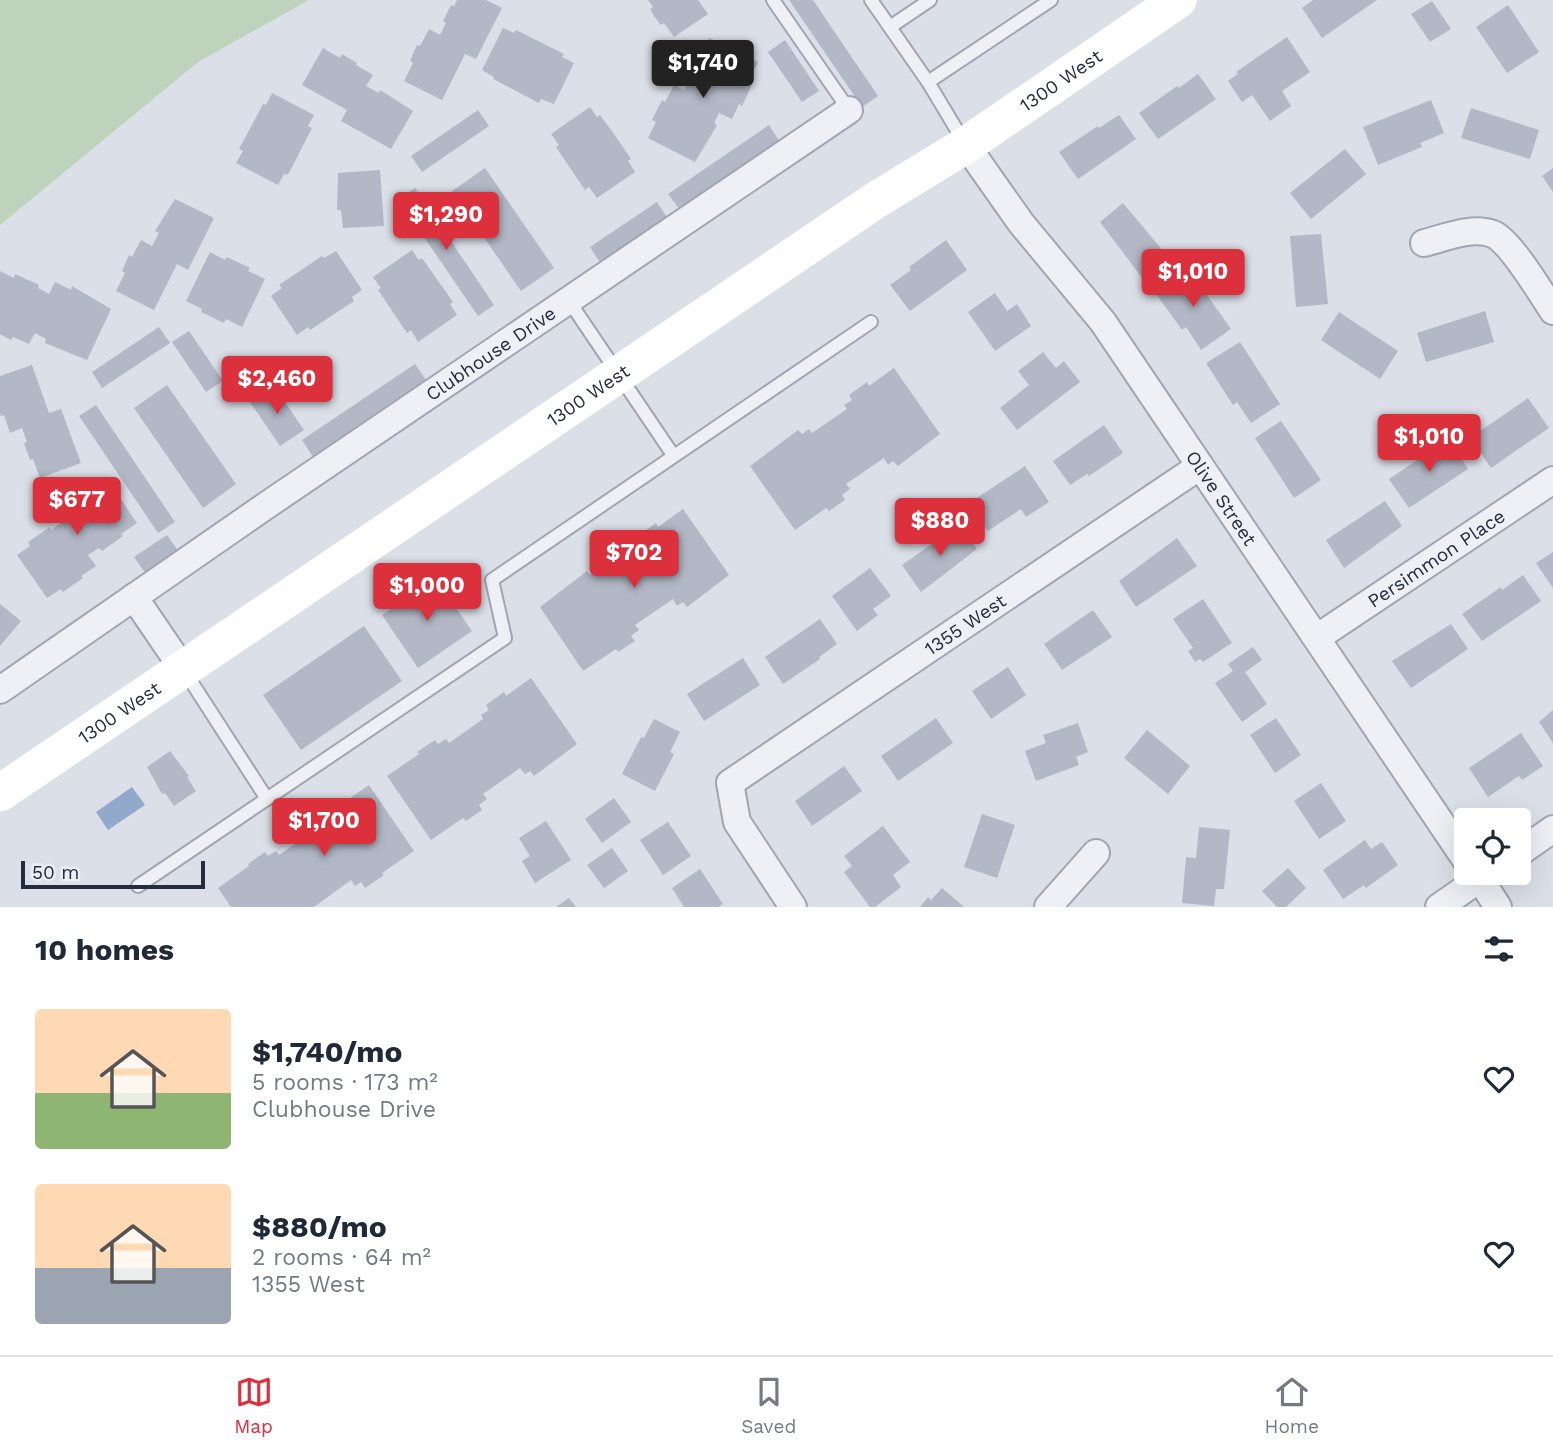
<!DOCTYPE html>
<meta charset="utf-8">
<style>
:root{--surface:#fff;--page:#f6f6f7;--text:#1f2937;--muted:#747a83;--line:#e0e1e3;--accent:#dc313d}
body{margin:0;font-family:"Work Sans",sans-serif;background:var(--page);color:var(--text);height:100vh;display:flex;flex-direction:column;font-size:26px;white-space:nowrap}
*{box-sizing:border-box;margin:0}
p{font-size:23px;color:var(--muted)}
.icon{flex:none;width:38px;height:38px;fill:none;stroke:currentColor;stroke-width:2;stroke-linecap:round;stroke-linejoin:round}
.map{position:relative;height:907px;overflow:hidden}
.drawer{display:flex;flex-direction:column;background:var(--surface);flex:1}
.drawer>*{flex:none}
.controls{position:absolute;left:1454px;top:808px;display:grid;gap:14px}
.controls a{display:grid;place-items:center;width:77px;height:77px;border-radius:7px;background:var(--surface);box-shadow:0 7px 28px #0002;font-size:35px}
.scale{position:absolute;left:21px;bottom:18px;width:184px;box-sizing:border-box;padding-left:7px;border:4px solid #242c3f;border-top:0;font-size:19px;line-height:24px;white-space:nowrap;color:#242c3f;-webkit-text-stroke:5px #ebeef5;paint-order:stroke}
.price{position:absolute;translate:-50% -60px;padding:0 16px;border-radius:7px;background:var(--accent);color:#fff;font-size:23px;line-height:46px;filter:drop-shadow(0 2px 4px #0008)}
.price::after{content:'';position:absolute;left:50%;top:42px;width:21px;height:16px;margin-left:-10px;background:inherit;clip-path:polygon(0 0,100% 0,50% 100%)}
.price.current{background:#222;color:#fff}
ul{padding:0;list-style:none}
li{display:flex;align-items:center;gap:21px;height:175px;padding:0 35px}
li span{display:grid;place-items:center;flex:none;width:196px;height:140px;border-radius:7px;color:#555}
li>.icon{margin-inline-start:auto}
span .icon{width:84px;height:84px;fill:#fffc;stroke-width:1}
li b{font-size:30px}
h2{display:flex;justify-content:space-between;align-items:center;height:84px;padding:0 35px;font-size:30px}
.tab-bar{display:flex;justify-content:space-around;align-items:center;height:98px;border-top:2px solid var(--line);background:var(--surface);font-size:19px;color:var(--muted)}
.tab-bar a{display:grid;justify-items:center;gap:4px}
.tab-bar .current{color:var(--accent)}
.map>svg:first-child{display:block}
.green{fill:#bfd2bb}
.water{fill:#92a9cc}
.building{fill:#b2b8c5}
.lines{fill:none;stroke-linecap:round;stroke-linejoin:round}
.lane-casing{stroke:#a0a6b1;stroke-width:16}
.street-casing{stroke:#a0a6b1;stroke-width:30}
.lane{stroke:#eef0f5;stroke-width:12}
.street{stroke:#eef0f5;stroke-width:26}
.secondary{stroke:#fff;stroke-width:37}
.labels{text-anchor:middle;stroke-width:5;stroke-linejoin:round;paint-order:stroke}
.street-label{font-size:19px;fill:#242c3f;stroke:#ebeef5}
</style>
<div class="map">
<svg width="1553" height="907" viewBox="0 0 1553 907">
<rect width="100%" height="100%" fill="#dbdfe7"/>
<polygon class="green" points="0,0 309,0 198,62 0,225"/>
<polygon class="water" points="132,787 145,805 108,830 96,812"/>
<g class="building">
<polygon points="457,0 486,0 502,8 476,59 465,54 442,100 404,81 413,63 410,61 417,45 420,46 429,29 440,35 446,23 443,21 451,5 454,6"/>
<polygon points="648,0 698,0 708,14 674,37 664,23 661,25 654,16 650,9 653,7"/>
<polygon points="789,0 813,0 878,96 862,107"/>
<polygon points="1313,0 1377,0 1322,38 1302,8"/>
<polygon points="1432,1 1451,29 1430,42 1411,14"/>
<polygon points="1508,5 1539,52 1507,73 1476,27"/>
<polygon points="503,28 514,33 516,30 564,54 562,57 574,63 554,104 541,99 539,103 493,79 494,77 482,70"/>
<polygon points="1287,37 1310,72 1282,91 1291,106 1270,121 1252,95 1242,102 1228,81 1238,74 1236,72"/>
<polygon points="709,38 758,62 750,78 754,80 742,106 739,104 732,119 719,113 714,123 717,125 716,127 695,162 648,138 656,122 652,120 662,100 665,102 674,85 684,90 690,78 686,76"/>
<polygon points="785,40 819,91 802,102 768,52"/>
<polygon points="323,48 340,58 342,54 357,63 356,65 373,75 366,86 379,93 380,90 413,111 391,149 341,121 347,110 302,85"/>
<polygon points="1198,74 1216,99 1158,139 1139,113 1177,86 1179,88"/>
<polygon points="272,93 314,115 308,126 312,128 290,171 287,175 284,174 278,185 236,163 243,151 239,149 263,104 266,105"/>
<polygon points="1431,100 1444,133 1420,143 1422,147 1378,165 1363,127"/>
<polygon points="590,107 597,117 600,115 614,134 631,159 628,161 635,172 597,198 589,187 585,190 556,147 559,145 551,134"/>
<polygon points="1471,108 1539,130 1530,159 1461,138"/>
<polygon points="478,110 489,126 422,172 411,156"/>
<polygon points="1119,115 1136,139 1078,179 1059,152 1098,126 1099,128"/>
<polygon points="769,125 780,142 680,210 668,194"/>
<polygon points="1345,149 1366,174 1311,219 1290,193"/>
<polygon points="485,168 554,268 521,291 452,191"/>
<polygon points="1553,168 1553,192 1542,176"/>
<polygon points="380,170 384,226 343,228 341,210 337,210 338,173"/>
<polygon points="415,188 494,305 478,316 398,199"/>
<polygon points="175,199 214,218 188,270 177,264 154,310 116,291 125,273 122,271 129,255 132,257 141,240 152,246 159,233 155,231"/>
<polygon points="657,202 668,219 601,264 590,247"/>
<polygon points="1123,203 1169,258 1143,279 1100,222"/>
<polygon points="1321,234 1328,304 1296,307 1290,236"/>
<polygon points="946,240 967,270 910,311 890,285 911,270 909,267"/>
<polygon points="412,250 419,260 422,258 453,302 450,304 457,315 418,342 411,330 407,333 378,290 381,288 373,277"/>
<polygon points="336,251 362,290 352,297 354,301 310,330 308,327 297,335 271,296 282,288 279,285 322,256 324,258"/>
<polygon points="210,252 225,260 227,257 250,268 248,271 265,279 242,327 226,319 224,323 201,312 202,309 186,301"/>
<polygon points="1188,268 1231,329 1201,350 1186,327 1182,330 1154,291"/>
<polygon points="0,271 14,278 15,274 39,285 38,288 49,294 55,282 71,290 72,286 111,309 87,360 45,343 46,339 35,333 29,344 13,337 11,340 0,334"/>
<polygon points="995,293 1007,311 1017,304 1031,326 995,351 968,312"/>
<polygon points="1485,311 1494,342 1426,362 1417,333"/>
<polygon points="1339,312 1398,351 1380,379 1321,340"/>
<polygon points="159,327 170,343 102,388 92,372"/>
<polygon points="189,331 223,381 206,392 172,342"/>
<polygon points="1240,342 1280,404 1251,423 1237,402 1233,405 1206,363"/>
<polygon points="1043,352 1056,368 1064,361 1080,382 1017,430 1000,408 1029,385 1018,371"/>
<polygon points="415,364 428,383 315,460 302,440"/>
<polygon points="32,365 49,413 61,409 81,463 40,478 33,459 30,460 24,443 27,442 22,428 10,433 4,415 1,416 0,413 0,376"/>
<polygon points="894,368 940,434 898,466 893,461 888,465 884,458 846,484 850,489 842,495 845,500 829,511 826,508 795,530 750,466 798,430 802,434 809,429 812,433 847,409 844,405 852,400 849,395 867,382 869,386"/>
<polygon points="167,385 236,484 203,508 134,408"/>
<polygon points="274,386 304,430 280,446 250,402"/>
<polygon points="1528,398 1549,428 1491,468 1470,438"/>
<polygon points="96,405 175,522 158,533 79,416"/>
<polygon points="1281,421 1321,480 1294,498 1255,438"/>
<polygon points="1104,425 1123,453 1089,476 1087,474 1070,485 1053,461"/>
<polygon points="1449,439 1468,469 1409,508 1389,479"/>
<polygon points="1025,466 1049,502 1026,517 1021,509 988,531 969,503"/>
<polygon points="105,476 137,523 121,534 123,536 102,551 99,548 88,555 96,566 81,576 83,578 63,592 61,589 47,598 17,555 30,546 28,542 50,527 51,530 61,523 54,512 69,502 66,499 88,484 90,486"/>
<polygon points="1385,501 1402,526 1344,568 1326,540"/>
<polygon points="683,509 729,575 687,607 683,602 677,606 673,599 635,625 639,630 631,636 635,641 618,652 616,649 583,671 540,607 587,571 590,575 598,570 601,574 636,550 633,546 641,541 638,536 656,523 658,527"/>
<polygon points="960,524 977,549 921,592 902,565"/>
<polygon points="167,535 179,552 146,574 134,557"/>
<polygon points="1177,538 1197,566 1136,607 1119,581"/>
<polygon points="1553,552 1553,588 1536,563"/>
<polygon points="870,568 891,596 873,609 878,615 857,631 832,596"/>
<polygon points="1523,575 1541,601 1482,641 1462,614 1501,587 1502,590"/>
<polygon points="436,579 472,631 418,668 382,615"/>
<polygon points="1203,599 1232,643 1203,662 1200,659 1195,662 1188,651 1193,648 1173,619"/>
<polygon points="0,604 21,621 0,646"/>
<polygon points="1093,610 1112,637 1062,670 1044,644"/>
<polygon points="820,619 837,644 819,657 820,659 783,684 765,657"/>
<polygon points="1451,624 1468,649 1411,688 1392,661"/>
<polygon points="364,626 402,681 301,750 263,695"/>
<polygon points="1253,647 1262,660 1245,672 1267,704 1242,722 1215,683 1233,671 1228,664"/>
<polygon points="743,658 760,685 704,721 687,694"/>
<polygon points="1008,667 1026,695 991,719 972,691"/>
<polygon points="531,678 577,744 534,776 530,771 525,774 520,768 483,794 487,799 479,805 482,810 466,821 463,818 431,840 387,776 419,754 417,752 435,740 438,744 446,739 449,743 483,719 481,715 489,710 486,705 504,692 506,696"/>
<polygon points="1553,710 1553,743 1539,722"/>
<polygon points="936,718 953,743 898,781 881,756"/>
<polygon points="1276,718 1301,755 1275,773 1250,735"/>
<polygon points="654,719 680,732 670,752 674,754 655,791 622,774 641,737 644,738"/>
<polygon points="1078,723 1088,752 1076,757 1079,765 1036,781 1025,751 1046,743 1043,735"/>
<polygon points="1147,730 1190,766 1168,794 1124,758"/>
<polygon points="1521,733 1543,766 1522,780 1519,776 1488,797 1469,768"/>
<polygon points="170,751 189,776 187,777 196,791 174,806 165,793 162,794 147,767"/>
<polygon points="844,766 862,791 812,826 795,801"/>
<polygon points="1321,783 1346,821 1319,839 1294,801"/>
<polygon points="369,785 414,851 382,873 384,875 365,888 361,882 355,886 351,880 314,907 231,907 218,888 249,866 248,864 265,852 268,856 276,851 279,855 314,831 311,827 319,821 316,817 334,804 336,808"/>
<polygon points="614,798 631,822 602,843 585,819"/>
<polygon points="982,814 1015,825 997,878 964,867"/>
<polygon points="546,821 571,860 535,883 522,861 530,856 519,838"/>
<polygon points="668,822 691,856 663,875 640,840"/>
<polygon points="883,826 910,862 893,875 901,887 875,907 870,907 844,872 852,866 844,856"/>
<polygon points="1199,827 1230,830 1224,889 1216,889 1214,906 1182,903 1186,857 1196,858"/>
<polygon points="1365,840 1371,849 1382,842 1398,865 1366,888 1364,885 1343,899 1323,870"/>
<polygon points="612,848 628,871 604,888 587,865"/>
<polygon points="1288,868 1306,888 1286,907 1277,907 1262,891"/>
<polygon points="700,869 723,904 718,907 684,907 672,888"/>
<polygon points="942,888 964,907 920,907 928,897 931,900"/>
<polygon points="569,898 576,907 556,907"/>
</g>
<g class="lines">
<defs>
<g id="lane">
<polyline points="773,0 849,110"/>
<polyline points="871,0 928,82 964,142"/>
<polyline points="890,27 930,0"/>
<polyline points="928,82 1051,0"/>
<polyline points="569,301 673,455"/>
<polyline points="185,672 267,799"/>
<polyline points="138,886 505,638 492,580 871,322"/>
</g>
<g id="street">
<path id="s1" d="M966,145L1021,223L1103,322L1466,860"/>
<path d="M1424,243C1444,238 1472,226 1493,234C1511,242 1541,293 1553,311"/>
<polyline points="134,597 183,669"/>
<path id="s2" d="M1318,637L1553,480"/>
<path id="s3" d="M0,690L267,505L849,110"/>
<polyline points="1519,853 1553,829"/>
<polyline points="1476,873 1498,907"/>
<path id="s4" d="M793,907L737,822L730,783L1200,466"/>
<polyline points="1048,907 1096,853"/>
<polyline points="1439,907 1488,873"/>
</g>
</defs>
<use href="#lane" class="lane-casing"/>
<use href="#street" class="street-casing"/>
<use href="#lane" class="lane"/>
<use href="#street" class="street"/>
<path class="secondary" id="s5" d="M0,793L876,200L966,145L1178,0"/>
</g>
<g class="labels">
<g class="street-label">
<text dy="7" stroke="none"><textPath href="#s5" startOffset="1278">1300 West</textPath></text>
<text dy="7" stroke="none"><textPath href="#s3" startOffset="595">Clubhouse Drive</textPath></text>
<text dy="7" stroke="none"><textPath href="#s5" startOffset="710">1300 West</textPath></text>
<text dy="7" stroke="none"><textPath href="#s1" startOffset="436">Olive Street</textPath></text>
<text dy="7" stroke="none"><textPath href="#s2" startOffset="142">Persimmon Place</textPath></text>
<text dy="7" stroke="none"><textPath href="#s4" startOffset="425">1355 West</textPath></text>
<text dy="7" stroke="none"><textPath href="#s5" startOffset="144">1300 West</textPath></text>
</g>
</g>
</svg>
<div class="controls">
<a><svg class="icon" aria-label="locate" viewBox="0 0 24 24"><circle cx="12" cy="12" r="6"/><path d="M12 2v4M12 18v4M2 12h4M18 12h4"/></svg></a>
</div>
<div class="scale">50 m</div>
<b class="price current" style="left:703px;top:100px">$1,740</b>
<b class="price" style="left:446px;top:252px">$1,290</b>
<b class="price" style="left:1193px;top:309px">$1,010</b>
<b class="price" style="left:277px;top:416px">$2,460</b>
<b class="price" style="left:1429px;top:474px">$1,010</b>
<b class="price" style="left:77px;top:537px">$677</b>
<b class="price" style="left:940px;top:558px">$880</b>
<b class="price" style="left:634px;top:590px">$702</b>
<b class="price" style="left:427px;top:623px">$1,000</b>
<b class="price" style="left:324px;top:858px">$1,700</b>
</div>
<section class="drawer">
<h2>10 homes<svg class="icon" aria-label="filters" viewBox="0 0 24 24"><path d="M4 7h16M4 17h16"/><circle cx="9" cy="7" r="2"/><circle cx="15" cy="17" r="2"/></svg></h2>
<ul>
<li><span style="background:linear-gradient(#ffd9b3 60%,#8fb573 0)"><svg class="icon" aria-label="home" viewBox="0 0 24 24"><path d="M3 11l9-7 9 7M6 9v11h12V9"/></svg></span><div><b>$1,740/mo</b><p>5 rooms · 173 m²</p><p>Clubhouse Drive</p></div><svg class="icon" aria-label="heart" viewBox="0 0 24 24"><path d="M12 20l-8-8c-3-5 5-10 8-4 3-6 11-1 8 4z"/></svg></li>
<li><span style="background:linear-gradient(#ffd9b3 60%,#9aa5b1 0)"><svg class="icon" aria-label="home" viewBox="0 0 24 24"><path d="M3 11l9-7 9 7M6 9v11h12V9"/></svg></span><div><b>$880/mo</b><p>2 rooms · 64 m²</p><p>1355 West</p></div><svg class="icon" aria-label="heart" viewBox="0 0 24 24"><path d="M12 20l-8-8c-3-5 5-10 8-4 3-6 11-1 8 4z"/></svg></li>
</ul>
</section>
<nav class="tab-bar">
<a class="current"><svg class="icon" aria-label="map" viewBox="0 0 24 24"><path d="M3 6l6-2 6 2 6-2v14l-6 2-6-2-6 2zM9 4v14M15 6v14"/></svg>Map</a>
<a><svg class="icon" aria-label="saved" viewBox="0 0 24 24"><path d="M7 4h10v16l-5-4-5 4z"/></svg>Saved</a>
<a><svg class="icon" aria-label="home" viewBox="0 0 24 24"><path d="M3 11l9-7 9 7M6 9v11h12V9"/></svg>Home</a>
</nav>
